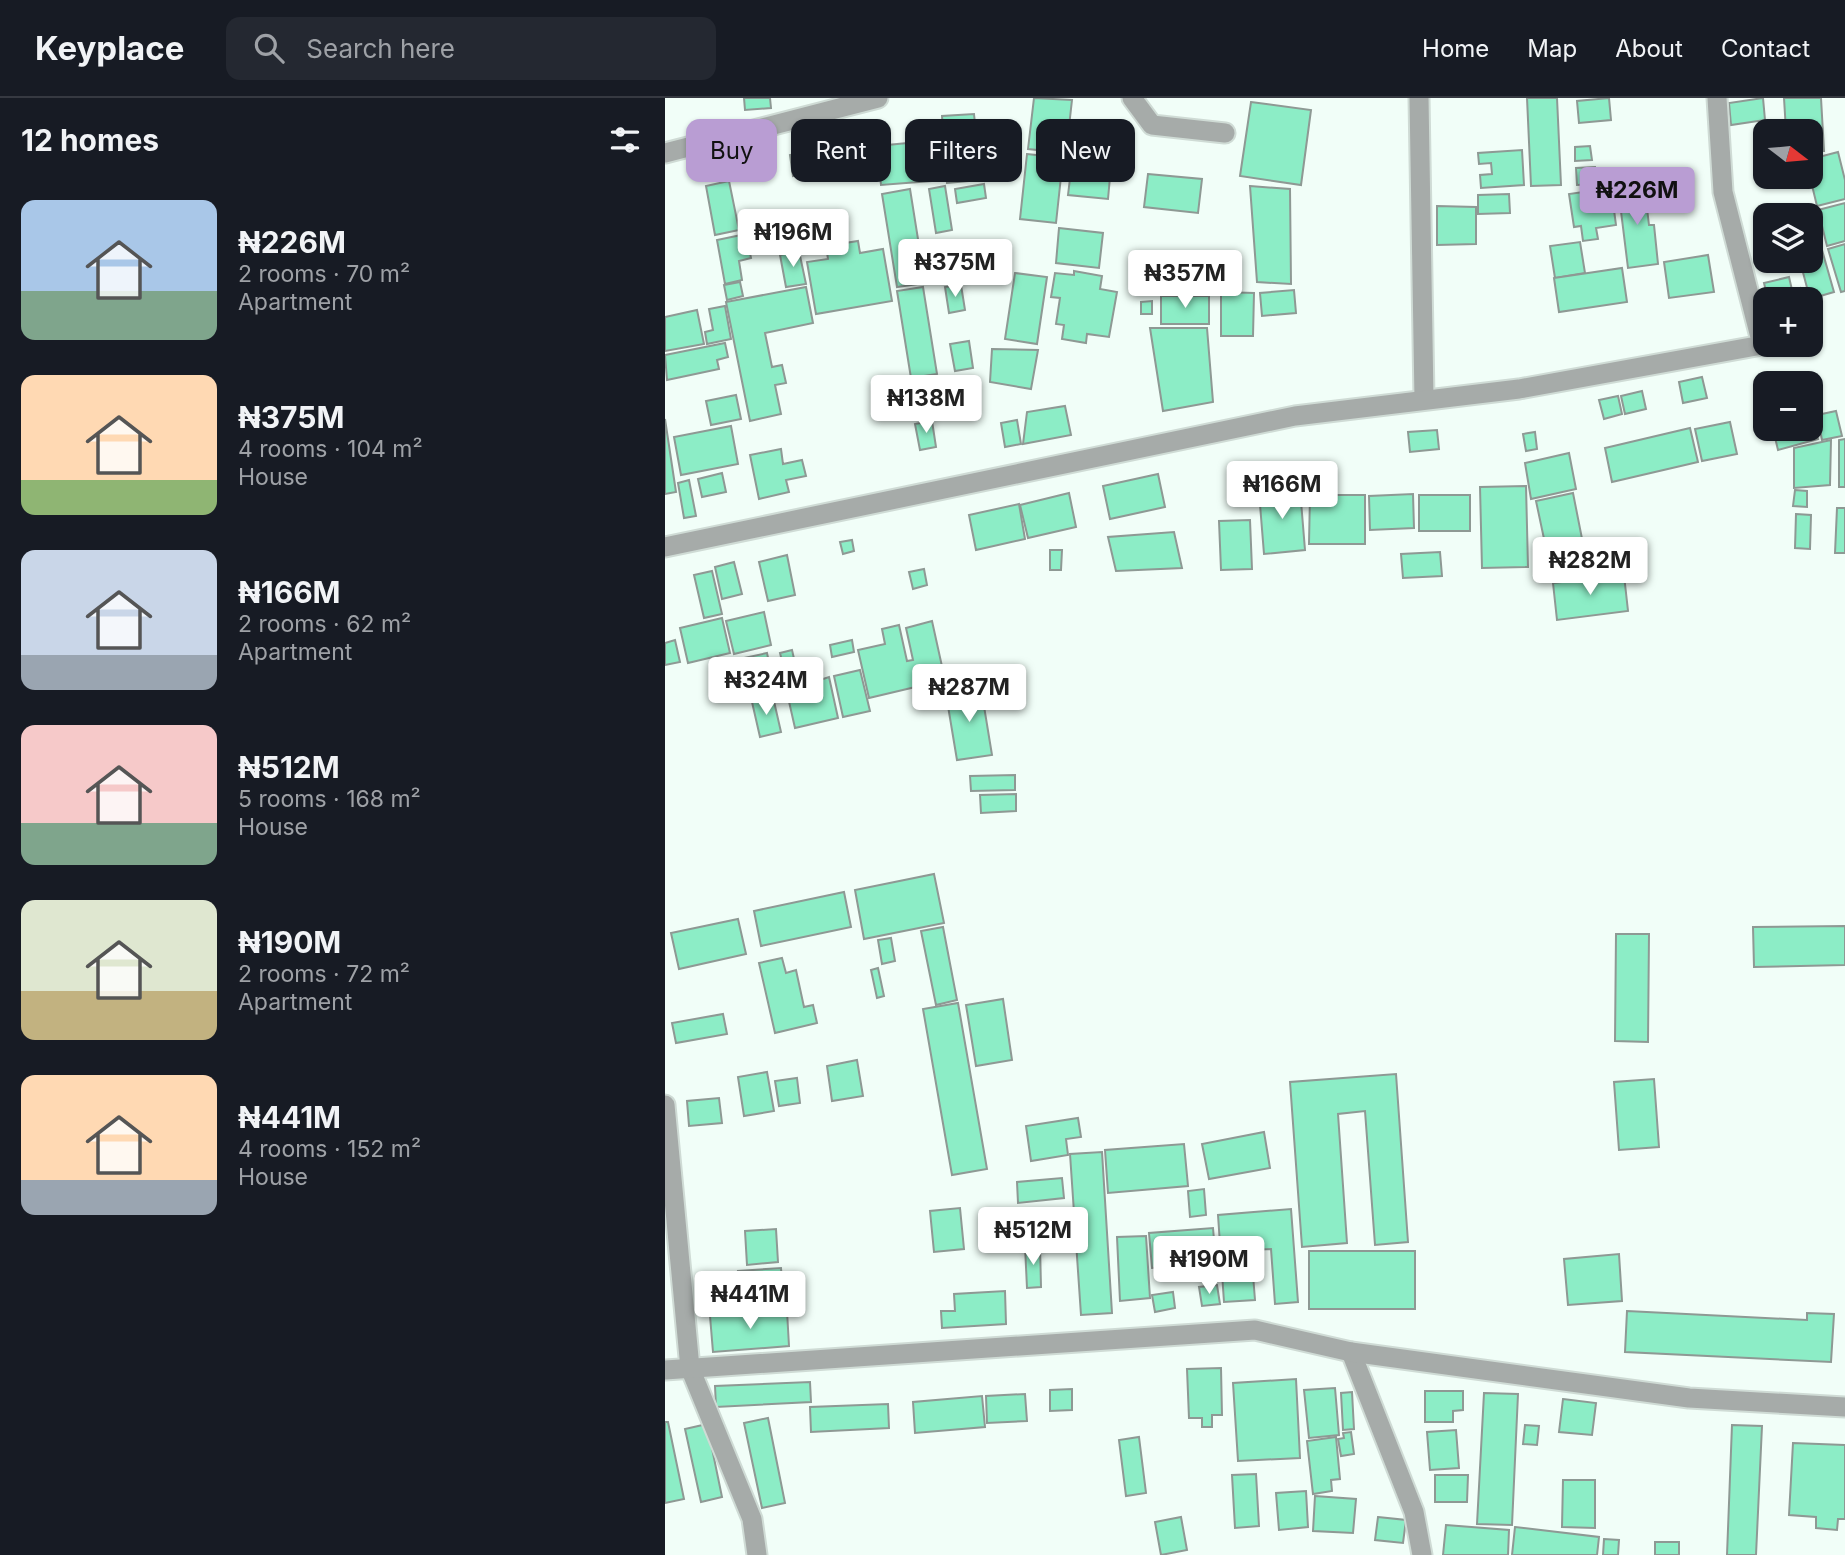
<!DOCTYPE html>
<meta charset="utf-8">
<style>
:root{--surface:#171b24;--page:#242831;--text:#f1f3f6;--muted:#9ea1a6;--line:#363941;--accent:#b99dd3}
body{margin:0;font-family:Inter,sans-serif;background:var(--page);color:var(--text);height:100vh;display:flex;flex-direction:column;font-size:26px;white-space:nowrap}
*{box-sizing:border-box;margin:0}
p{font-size:23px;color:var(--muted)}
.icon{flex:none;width:38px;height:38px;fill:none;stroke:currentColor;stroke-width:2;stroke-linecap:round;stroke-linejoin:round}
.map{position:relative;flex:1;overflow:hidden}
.details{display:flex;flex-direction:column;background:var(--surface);width:665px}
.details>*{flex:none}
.top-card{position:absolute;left:21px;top:21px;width:665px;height:63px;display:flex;gap:14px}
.needle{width:46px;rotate:106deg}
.tools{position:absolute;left:1088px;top:21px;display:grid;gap:14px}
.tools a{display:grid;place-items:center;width:70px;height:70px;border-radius:14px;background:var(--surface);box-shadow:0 2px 5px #0004;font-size:35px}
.price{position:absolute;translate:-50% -60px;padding:0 16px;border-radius:7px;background:#fff;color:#222;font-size:23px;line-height:46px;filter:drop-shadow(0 2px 4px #0008)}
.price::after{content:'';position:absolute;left:50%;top:42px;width:21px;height:16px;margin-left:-10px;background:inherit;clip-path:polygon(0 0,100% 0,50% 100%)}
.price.selected{background:var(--accent);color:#111}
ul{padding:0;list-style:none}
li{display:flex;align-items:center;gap:21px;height:175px;padding:0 21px}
li span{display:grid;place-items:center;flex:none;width:196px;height:140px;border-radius:14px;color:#555}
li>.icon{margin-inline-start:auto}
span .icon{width:84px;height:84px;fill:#fffc;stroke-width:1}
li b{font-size:30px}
h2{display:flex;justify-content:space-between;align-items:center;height:84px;padding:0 21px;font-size:30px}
.tag{padding:0 24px;border-radius:14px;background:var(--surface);box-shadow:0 2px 5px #0004;font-size:24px;line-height:63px}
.tag.selected{background:var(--accent);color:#111}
header{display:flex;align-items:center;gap:42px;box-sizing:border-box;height:98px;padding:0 35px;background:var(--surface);border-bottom:2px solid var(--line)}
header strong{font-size:33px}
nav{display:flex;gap:38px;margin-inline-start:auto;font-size:24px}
.search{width:490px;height:63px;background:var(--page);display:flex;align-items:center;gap:18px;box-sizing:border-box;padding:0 24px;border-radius:14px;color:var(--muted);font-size:26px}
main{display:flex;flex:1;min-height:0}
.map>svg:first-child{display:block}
.building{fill:#8cedc6;stroke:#8e9994;stroke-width:2}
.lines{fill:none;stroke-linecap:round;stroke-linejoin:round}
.minor-casing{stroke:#cfdbd5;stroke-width:23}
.minor{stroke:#a6aba9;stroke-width:19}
</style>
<header>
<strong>Keyplace</strong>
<div class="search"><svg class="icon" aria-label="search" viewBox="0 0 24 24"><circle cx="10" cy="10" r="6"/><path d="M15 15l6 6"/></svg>Search here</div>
<nav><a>Home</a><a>Map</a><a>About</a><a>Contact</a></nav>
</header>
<main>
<section class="details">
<h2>12 homes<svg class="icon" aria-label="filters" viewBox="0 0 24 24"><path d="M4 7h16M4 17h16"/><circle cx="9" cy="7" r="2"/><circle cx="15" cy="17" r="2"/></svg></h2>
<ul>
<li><span style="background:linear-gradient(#a9c7e8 65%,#7fa58c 0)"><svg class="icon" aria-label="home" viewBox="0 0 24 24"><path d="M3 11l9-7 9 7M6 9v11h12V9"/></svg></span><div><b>₦226M</b><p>2 rooms · 70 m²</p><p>Apartment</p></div></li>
<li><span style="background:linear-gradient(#ffd9b3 75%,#8fb573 0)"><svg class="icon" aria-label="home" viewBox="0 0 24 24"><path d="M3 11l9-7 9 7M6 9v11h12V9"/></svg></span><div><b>₦375M</b><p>4 rooms · 104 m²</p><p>House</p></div></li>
<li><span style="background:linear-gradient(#c9d6e8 75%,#9aa5b1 0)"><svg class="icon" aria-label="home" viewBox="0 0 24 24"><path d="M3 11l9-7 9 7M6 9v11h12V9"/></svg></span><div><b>₦166M</b><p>2 rooms · 62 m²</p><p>Apartment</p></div></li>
<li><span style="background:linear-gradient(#f6c9c9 70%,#7fa58c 0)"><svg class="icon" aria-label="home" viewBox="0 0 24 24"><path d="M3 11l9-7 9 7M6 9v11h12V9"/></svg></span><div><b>₦512M</b><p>5 rooms · 168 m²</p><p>House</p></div></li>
<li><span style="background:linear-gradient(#dfe7d0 65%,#c2b280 0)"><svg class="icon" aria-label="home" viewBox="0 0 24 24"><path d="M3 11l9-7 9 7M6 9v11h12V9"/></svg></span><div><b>₦190M</b><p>2 rooms · 72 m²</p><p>Apartment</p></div></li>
<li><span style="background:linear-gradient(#ffd9b3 75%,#9aa5b1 0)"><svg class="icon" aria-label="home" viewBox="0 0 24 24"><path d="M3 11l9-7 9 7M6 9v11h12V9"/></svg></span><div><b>₦441M</b><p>4 rooms · 152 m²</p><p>House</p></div></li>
</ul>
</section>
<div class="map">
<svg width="1180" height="1457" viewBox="0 0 1180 1457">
<rect width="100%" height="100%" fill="#f1fef8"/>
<g class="building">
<polygon points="79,0 105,0 106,10 80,12"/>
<polygon points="369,0 407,2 401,55 363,51"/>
<polygon points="862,0 892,0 896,87 866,88"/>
<polygon points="944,0 946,22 914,25 912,3"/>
<polygon points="1098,0 1100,22 1066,27 1064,5"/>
<polygon points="1119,0 1156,0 1159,53 1146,53 1146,33 1121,33"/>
<polygon points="586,4 646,12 636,87 575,78"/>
<polygon points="309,16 312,45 346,43 349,79 282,85 277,18"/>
<polygon points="263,43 266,83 216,87 212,48"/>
<polygon points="925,48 927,62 910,63 910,49"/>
<polygon points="857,52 859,87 816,90 815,77 827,76 826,65 814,66 813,55"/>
<polygon points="140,54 143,75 128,78 125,57"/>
<polygon points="1173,54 1180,82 1180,101 1152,108 1145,79 1146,61"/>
<polygon points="362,56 398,60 391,125 355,121"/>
<polygon points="407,64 446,68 443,101 403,97"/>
<polygon points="930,69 931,86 912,87 911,70"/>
<polygon points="483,76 537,81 533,115 479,109"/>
<polygon points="64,83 74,132 50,137 41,88"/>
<polygon points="319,86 321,100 292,105 290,91"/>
<polygon points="979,86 984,127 989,127 993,166 963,170 953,89"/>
<polygon points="280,88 287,132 271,135 264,91"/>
<polygon points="585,88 625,91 626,186 592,184"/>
<polygon points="946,90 951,127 931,130 933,141 918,143 916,128 909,129 904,96"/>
<polygon points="245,91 260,185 232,189 217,96"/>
<polygon points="844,96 845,115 813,116 813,97"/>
<polygon points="1180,105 1180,143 1162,148 1153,112"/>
<polygon points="772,108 811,109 811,146 772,147"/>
<polygon points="394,130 438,135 434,170 391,165"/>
<polygon points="112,133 116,151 99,155 95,136"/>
<polygon points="81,136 86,160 74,163 77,182 60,186 52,142"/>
<polygon points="193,143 195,155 218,151 227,203 151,216 142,164 163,161 161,148"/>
<polygon points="915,144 920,175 890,180 885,148"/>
<polygon points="1180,146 1180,193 1176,194 1163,151"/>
<polygon points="1157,152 1169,194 1145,201 1135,163 1146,163 1146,155"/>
<polygon points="134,153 141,186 121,189 115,157"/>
<polygon points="288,153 293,181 277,184 273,155"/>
<polygon points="478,155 496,157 495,176 476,174"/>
<polygon points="1043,157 1049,194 1004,200 999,164"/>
<polygon points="542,161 543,195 498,195 498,162"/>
<polygon points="957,170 962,204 894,214 889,180"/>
<polygon points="409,173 437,178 435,191 452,194 444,239 422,236 421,245 397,241 399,227 391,226 395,200 386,199 390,175 409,177"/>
<polygon points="350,175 382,179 372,246 340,241"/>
<polygon points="1124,179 1127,192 1135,190 1137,201 1103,201 1099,185"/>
<polygon points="75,184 78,198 62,202 59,187"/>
<polygon points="296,187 300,212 284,215 280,189"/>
<polygon points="141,189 148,225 100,235 107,269 117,267 121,285 110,287 116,316 85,323 61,204"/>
<polygon points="258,189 272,276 246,280 232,193"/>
<polygon points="629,192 631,215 597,218 595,195"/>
<polygon points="556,194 589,195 588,238 556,238"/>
<rect x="496" y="198" width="48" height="28"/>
<polygon points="487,203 487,216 476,216 476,204"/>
<polygon points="60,208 66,241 42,246 40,234 48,232 44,211"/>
<polygon points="32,212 39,246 0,253 0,219"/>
<polygon points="485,230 542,230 548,304 498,313"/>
<polygon points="304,243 308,270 290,273 285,246"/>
<polygon points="60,245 63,259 52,262 54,271 2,282 0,257"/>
<polygon points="327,251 373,252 366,291 325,284"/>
<polygon points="1037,279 1042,300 1018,305 1014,284"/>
<polygon points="255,282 260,306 249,308 245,284"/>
<polygon points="977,293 981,311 960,316 956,298"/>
<polygon points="307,295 309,312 293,315 291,298"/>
<polygon points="71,297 76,321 46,327 41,303"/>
<polygon points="953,298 957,316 939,321 934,302"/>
<polygon points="400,308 406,337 358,346 362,314"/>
<polygon points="1146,313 1153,341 1113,352 1108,331 1146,331"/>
<polygon points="1171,313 1177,338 1157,342 1152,317"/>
<polygon points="0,321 11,394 0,396"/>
<polygon points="352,322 356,346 340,349 336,325"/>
<polygon points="267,323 271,349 255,352 250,326"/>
<polygon points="1065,324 1072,356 1037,363 1030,331"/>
<polygon points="66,328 73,366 16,377 9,339"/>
<polygon points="1025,330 1033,364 947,384 940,350"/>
<polygon points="772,332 774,351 745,354 743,334"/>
<polygon points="870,334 872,351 861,353 858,336"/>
<polygon points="1180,341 1180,389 1174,389 1174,342"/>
<polygon points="1166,342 1165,387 1129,390 1129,350"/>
<polygon points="116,351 118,366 137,362 141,378 121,382 124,394 94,401 85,357"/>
<polygon points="904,355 911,391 866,401 860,365"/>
<polygon points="57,375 61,394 37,399 33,381"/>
<polygon points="493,376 500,409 445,421 438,388"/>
<polygon points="24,382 31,418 19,420 13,385"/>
<polygon points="861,388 863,469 817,470 815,389"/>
<polygon points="635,391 640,452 599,456 594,394"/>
<polygon points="1130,392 1142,393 1142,409 1128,408"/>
<polygon points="404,395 411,429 363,440 355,407"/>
<polygon points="908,395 921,461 885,469 871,403"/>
<polygon points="748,396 749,430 705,432 704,398"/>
<polygon points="645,397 700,397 700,446 644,446"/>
<rect x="754" y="397" width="51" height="36"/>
<polygon points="354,406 360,441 311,452 304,417"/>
<polygon points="1172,410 1180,410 1180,455 1170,455"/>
<polygon points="1131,416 1146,417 1145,451 1130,450"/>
<polygon points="585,422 587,471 556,472 554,423"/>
<polygon points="509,434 517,470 451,473 443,439"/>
<polygon points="187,442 189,453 178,456 175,444"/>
<polygon points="385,452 397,452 396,472 385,472"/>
<polygon points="775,454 777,478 738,480 736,456"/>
<polygon points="122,457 130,497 103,503 94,464"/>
<polygon points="69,464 77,496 57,501 50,469"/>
<polygon points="259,471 262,487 248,491 244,474"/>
<polygon points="47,473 57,516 39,520 29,477"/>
<polygon points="959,477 963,513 892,522 888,485"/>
<polygon points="99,514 106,547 69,556 61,523"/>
<polygon points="57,520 65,555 23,565 15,530"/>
<polygon points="267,523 280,582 204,600 193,552 220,546 217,531 234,527 242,563 248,562 241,530"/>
<polygon points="10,542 15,564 0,567 0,545"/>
<polygon points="187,542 189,554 167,559 165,547"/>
<polygon points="127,552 130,565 118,567 115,555"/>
<polygon points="102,555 110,593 88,598 79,560"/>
<polygon points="195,572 205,613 178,619 169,578"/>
<polygon points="164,579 173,620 130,630 120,586 130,585 133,599 157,594 155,582"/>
<polygon points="316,590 327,657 292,662 281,596"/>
<polygon points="108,599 116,634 95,639 87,604"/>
<polygon points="350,677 350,692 306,693 305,678"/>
<polygon points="351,696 351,713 316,715 315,697"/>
<polygon points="269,776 279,825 199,841 190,792"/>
<polygon points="179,794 186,829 96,848 89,813"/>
<polygon points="73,821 81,856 14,871 6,835"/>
<polygon points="1180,828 1180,867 1089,869 1088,829"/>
<polygon points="278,829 292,902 271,907 256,833"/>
<polygon points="951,836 984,836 983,944 950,943"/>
<polygon points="226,840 230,863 217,866 213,842"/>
<polygon points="117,860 121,875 131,872 139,909 148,907 152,925 110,935 94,865"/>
<polygon points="213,870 219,898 212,900 206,872"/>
<polygon points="338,901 347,962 311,968 301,907"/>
<polygon points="293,905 322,1071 287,1077 258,911"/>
<polygon points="58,916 62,936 11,945 7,925"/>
<polygon points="192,962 198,998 167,1003 162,968"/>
<polygon points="102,974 109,1013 79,1018 73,979"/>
<polygon points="731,976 743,1144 710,1147 700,1013 673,1016 682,1145 637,1149 625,984"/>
<polygon points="132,980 135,1005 114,1008 110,983"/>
<polygon points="989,981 994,1049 954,1052 949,984"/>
<polygon points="54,1000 57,1025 24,1028 22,1003"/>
<polygon points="413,1020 416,1039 401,1041 403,1057 366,1063 361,1028"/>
<polygon points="599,1034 605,1070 544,1081 537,1046"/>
<polygon points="519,1046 523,1088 443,1095 440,1052"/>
<polygon points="437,1054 447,1215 416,1217 405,1056"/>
<polygon points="397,1080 399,1100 353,1105 352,1084"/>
<polygon points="539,1091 541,1117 525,1119 523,1093"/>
<polygon points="295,1110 299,1151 269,1154 265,1113"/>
<polygon points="626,1111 633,1204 610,1206 606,1151 586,1152 590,1202 559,1204 553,1117"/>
<polygon points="548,1130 551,1165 487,1170 484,1135"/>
<polygon points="111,1131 113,1164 82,1167 80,1133"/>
<polygon points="481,1138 485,1200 455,1203 452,1139"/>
<polygon points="360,1148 375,1148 376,1189 362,1190"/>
<rect x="644" y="1153" width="106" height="58"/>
<polygon points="954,1156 957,1203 903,1207 899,1161"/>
<polygon points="116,1170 119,1206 53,1211 52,1193 75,1191 73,1173"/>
<polygon points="552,1187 555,1206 537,1208 534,1189"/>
<polygon points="340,1193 341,1226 277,1230 276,1213 290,1213 289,1196"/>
<polygon points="508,1194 510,1210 490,1214 487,1197"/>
<polygon points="122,1213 124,1248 48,1254 45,1218"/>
<polygon points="962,1213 1142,1222 1142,1215 1169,1216 1166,1264 960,1254"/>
<polygon points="556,1270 557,1317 547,1317 547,1329 537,1329 537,1320 524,1320 522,1271"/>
<polygon points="631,1281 635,1360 573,1363 568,1285"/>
<polygon points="145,1284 146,1304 51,1309 50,1288"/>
<polygon points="670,1290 674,1337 644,1340 639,1292"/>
<polygon points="407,1291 407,1312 385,1313 385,1292"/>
<polygon points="760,1293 798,1293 798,1312 788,1313 788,1324 760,1324"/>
<polygon points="687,1294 689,1331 678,1332 676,1295"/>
<polygon points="819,1295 853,1296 847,1427 812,1426"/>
<polygon points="360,1296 362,1323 322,1325 321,1298"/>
<polygon points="317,1298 320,1329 250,1335 248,1304"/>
<polygon points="898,1301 931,1305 927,1337 894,1334"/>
<polygon points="223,1306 224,1330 146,1334 145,1309"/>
<polygon points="103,1320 120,1405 97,1410 79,1325"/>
<polygon points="0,1324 3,1324 19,1401 0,1405"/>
<polygon points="42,1326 57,1399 36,1404 20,1331"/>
<polygon points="860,1327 874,1328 872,1347 858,1346"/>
<polygon points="1067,1327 1097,1328 1091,1457 1062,1457"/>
<polygon points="791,1332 794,1370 765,1372 762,1334"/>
<polygon points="686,1334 689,1356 676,1358 673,1341 679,1340 678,1335"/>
<polygon points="474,1339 481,1395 461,1398 454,1342"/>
<polygon points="671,1339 675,1381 666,1382 667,1393 648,1396 642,1343"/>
<polygon points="1128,1345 1180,1347 1180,1421 1173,1421 1172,1432 1151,1430 1151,1419 1124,1417"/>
<polygon points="591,1376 594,1428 570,1430 567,1377"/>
<polygon points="770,1377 803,1377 802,1404 770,1404"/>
<polygon points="898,1382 930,1382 930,1430 897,1429"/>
<polygon points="641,1393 643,1429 614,1432 611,1395"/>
<polygon points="650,1398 691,1401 688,1435 648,1433"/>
<polygon points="516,1419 522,1452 496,1457 490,1424"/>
<polygon points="713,1419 741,1422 738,1445 710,1442"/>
<polygon points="781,1427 844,1432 843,1457 778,1457"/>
<polygon points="850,1429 934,1439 932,1457 847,1457"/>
<polygon points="939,1441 954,1442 953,1457 938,1457"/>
<rect x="990" y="1444" width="24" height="13"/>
</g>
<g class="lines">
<defs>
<g id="minor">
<polyline points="467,0 487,27 560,35"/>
<polyline points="754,0 759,301"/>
<polyline points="0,55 213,0"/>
<polyline points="0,449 630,318 854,291 1097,247 1058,94 1052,0"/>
<polyline points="0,1007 25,1270 87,1421 92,1457"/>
<polyline points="686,1254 749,1414 757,1457"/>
<polyline points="0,1272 590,1232 686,1254 1024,1300 1180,1309"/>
</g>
</defs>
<use href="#minor" class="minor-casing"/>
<use href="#minor" class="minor"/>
</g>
</svg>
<div class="tools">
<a><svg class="needle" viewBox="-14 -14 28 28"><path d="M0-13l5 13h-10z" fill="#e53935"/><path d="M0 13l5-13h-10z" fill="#9ea1a6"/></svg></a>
<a><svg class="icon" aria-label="layers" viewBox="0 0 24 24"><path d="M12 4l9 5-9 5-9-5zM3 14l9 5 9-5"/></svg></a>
<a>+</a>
<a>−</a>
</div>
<b class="price selected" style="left:972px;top:129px">₦226M</b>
<b class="price" style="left:128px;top:171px">₦196M</b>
<b class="price" style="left:290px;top:201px">₦375M</b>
<b class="price" style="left:520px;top:212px">₦357M</b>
<b class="price" style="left:261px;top:337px">₦138M</b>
<b class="price" style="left:617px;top:423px">₦166M</b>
<b class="price" style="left:925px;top:499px">₦282M</b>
<b class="price" style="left:101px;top:619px">₦324M</b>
<b class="price" style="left:304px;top:626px">₦287M</b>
<b class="price" style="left:368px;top:1169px">₦512M</b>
<b class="price" style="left:544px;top:1198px">₦190M</b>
<b class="price" style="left:85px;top:1233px">₦441M</b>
<div class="top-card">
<a class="tag selected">Buy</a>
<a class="tag">Rent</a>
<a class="tag">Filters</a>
<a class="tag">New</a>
</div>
</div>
</main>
